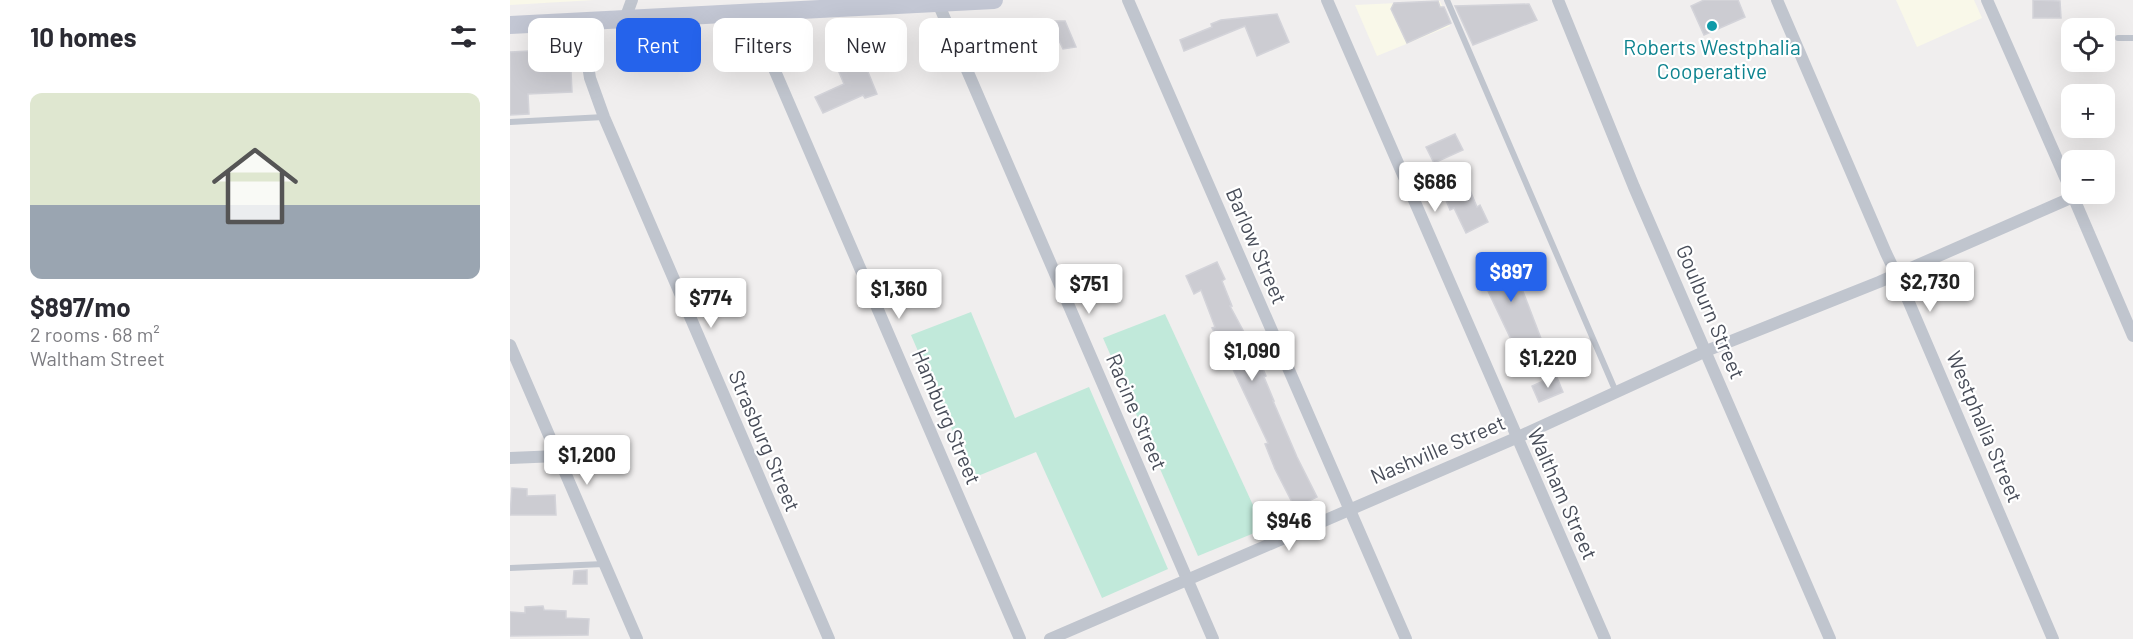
<!DOCTYPE html>
<meta charset="utf-8">
<style>
:root{--surface:#fff;--page:#f2f2f3;--text:#2b2b33;--muted:#7c7c81;--line:#e1e1e2;--accent:#2563eb}
body{margin:0;font-family:Barlow,sans-serif;background:var(--page);color:var(--text);height:100vh;display:flex;flex-direction:column;font-size:22px;white-space:nowrap}
*{box-sizing:border-box;margin:0}
p{font-size:20px;color:var(--muted)}
.icon{flex:none;width:33px;height:33px;fill:none;stroke:currentColor;stroke-width:2;stroke-linecap:round;stroke-linejoin:round}
.map{position:relative;flex:1;overflow:hidden}
.drawer{display:flex;flex-direction:column;background:var(--surface);width:510px}
.drawer>*{flex:none}
.banner{position:absolute;left:18px;top:18px;width:570px;height:54px;display:flex;gap:12px}
.buttons{position:absolute;left:1551px;top:18px;display:grid;gap:12px}
.buttons a{display:grid;place-items:center;width:54px;height:54px;border-radius:12px;background:var(--surface);box-shadow:0 6px 24px #0002;font-size:30px}
.price{position:absolute;translate:-50% -51px;padding:0 14px;border-radius:6px;background:#fff;color:#222;font-size:20px;line-height:39px;filter:drop-shadow(0 2px 3px #0008)}
.price::after{content:'';position:absolute;left:50%;top:36px;width:18px;height:14px;margin-left:-9px;background:inherit;clip-path:polygon(0 0,100% 0,50% 100%)}
.price.current{background:var(--accent);color:#fff}
ul{padding:0;list-style:none}
li{display:grid;align-content:center;gap:12px;height:318px;padding:0 30px}
li+li{border-top:2px solid var(--line)}
li span{display:grid;place-items:center;height:186px;border-radius:12px;color:#555}
li>.icon{margin-inline-start:auto}
span .icon{width:108px;height:108px;fill:#fffc;stroke-width:1}
li b{font-size:26px}
h2{display:flex;justify-content:space-between;align-items:center;height:72px;padding:0 30px;font-size:26px}
.chip{padding:0 21px;border-radius:12px;background:var(--surface);box-shadow:0 6px 24px #0002;font-size:21px;line-height:54px}
.chip.current{background:var(--accent);color:#fff}
main{display:flex;flex:1;min-height:0}
.map>svg:first-child{display:block}
.commercial{fill:#f9f8e9}
.green{fill:#c1e9da}
.building{fill:#ccccd2;stroke:#d3d3d9;stroke-width:1.5}
.lines{fill:none;stroke-linecap:round;stroke-linejoin:round}
.lane{stroke:#c0c5ce;stroke-width:6}
.street{stroke:#c0c5ce;stroke-width:12}
.secondary{stroke:#c3c7d4;stroke-width:18}
.culture-dot{fill:#0f9aa8;stroke:#fff;stroke-width:2}
.labels{text-anchor:middle;stroke-width:4.5;stroke-linejoin:round;paint-order:stroke}
.culture-label{font-size:21px;fill:#0d838f;stroke:#fff}
.street-label{font-size:21px;fill:#484d59;stroke:#fff}
</style>
<main>
<section class="drawer">
<h2>10 homes<svg class="icon" aria-label="filters" viewBox="0 0 24 24"><path d="M4 7h16M4 17h16"/><circle cx="9" cy="7" r="2"/><circle cx="15" cy="17" r="2"/></svg></h2>
<ul>
<li><span style="background:linear-gradient(#dfe7d0 60%,#9aa5b1 0)"><svg class="icon" aria-label="home" viewBox="0 0 24 24"><path d="M3 11l9-7 9 7M6 9v11h12V9"/></svg></span><div><b>$897/mo</b><p>2 rooms · 68 m²</p><p>Waltham Street</p></div></li>
</ul>
</section>
<div class="map">
<svg width="1623" height="639" viewBox="0 0 1623 639">
<rect width="100%" height="100%" fill="#f0eeee"/>
<g class="commercial">
<polygon points="0,0 84,0 0,5"/>
<polygon points="1386,0 1464,0 1472,18 1407,47"/>
<polygon points="930,1 940,26 867,56 845,5"/>
</g>
<g class="green">
<polygon points="461,312 505,418 579,387 658,569 592,598 526,452 463,478 401,335"/>
<polygon points="655,314 754,529 688,556 593,338"/>
</g>
<g class="building">
<polygon points="1194,0 1228,0 1235,17 1194,35 1181,6"/>
<polygon points="1523,0 1550,1 1551,18 1523,18"/>
<polygon points="928,1 930,7 934,7 941,23 897,43 881,9 884,3"/>
<polygon points="1019,4 1027,20 963,45 945,6"/>
<polygon points="767,14 779,42 747,56 735,26 674,51 670,40 702,27 701,24 711,20"/>
<polygon points="540,21 555,21 566,47 553,49"/>
<polygon points="353,29 380,29 391,53 356,67 367,94 355,98 353,95 313,113 305,97 334,84 326,65 331,62 323,45 350,33"/>
<polygon points="170,41 184,41 184,57 171,57"/>
<polygon points="60,49 62,92 18,94 19,114 0,115 0,52"/>
<polygon points="945,134 953,150 924,163 916,147"/>
<polygon points="957,183 967,207 970,205 978,222 956,233 944,208 940,210 933,193"/>
<polygon points="999,255 1032,341 1007,352 977,289 980,288 973,262"/>
<polygon points="707,262 715,279 712,281 722,306 720,306 749,360 756,376 754,377 764,401 763,401 787,457 807,497 785,508 765,469 755,444 758,443 720,363 718,364 711,349 713,348 702,328 705,327 691,290 684,294 676,276"/>
<polygon points="1046,375 1053,392 1029,402 1022,386"/>
<polygon points="2,488 17,489 17,496 45,495 46,515 0,515"/>
<polygon points="77,570 77,584 63,584 64,571"/>
<polygon points="33,606 34,610 56,611 56,618 79,619 78,635 0,636 0,612 15,613 15,607"/>
</g>
<g class="lines">
<g class="lane">
<polyline points="937,0 1106,392"/>
<polyline points="1608,38 1623,38"/>
<polyline points="0,122 94,117"/>
<polyline points="0,568 94,564"/>
</g>
<g class="street">
<polyline points="618,0 896,639"/>
<polyline points="817,0 1095,639"/>
<polyline points="1048,0 1124,187 1320,639"/>
<polyline points="1267,0 1376,253 1395,293 1543,639"/>
<polyline points="1477,0 1562,193"/>
<polyline points="428,3 703,639"/>
<polyline points="240,13 510,639"/>
<polyline points="115,19 122,0"/>
<polyline points="71,21 80,78 94,117 319,639"/>
<polyline points="1562,194 1623,336"/>
<polyline points="0,345 127,639"/>
<polyline points="0,458 48,456"/>
<polyline points="540,639 1006,438 1196,351 1369,282 1563,197"/>
</g>
<polyline class="secondary" points="0,25 484,0"/>
</g>
<circle class="culture-dot" cx="1202" cy="26" r="6"/>
<g class="labels">
<g class="culture-label">
<text x="1202" y="55">Roberts Westphalia<tspan x="1202" dy="24">Cooperative</tspan></text>
</g>
<g class="street-label">
<text transform="translate(746 246) rotate(67)" y="7">Barlow Street</text>
<text transform="translate(1200 312) rotate(67)" y="7">Goulburn Street</text>
<text transform="translate(626 412) rotate(67)" y="7">Racine Street</text>
<text transform="translate(436 417) rotate(67)" y="7">Hamburg Street</text>
<text transform="translate(1474 427) rotate(67)" y="7">Westphalia Street</text>
<text transform="translate(254 441) rotate(67)" y="7">Strasburg Street</text>
<text transform="translate(928 450) rotate(-23)" y="7">Nashville Street</text>
<text transform="translate(1052 494) rotate(66)" y="7">Waltham Street</text>
</g>
</g>
</svg>
<div class="buttons">
<a><svg class="icon" aria-label="locate" viewBox="0 0 24 24"><circle cx="12" cy="12" r="6"/><path d="M12 2v4M12 18v4M2 12h4M18 12h4"/></svg></a>
<a>+</a>
<a>−</a>
</div>
<b class="price" style="left:925px;top:213px">$686</b>
<b class="price current" style="left:1001px;top:303px">$897</b>
<b class="price" style="left:1420px;top:313px">$2,730</b>
<b class="price" style="left:579px;top:315px">$751</b>
<b class="price" style="left:389px;top:320px">$1,360</b>
<b class="price" style="left:201px;top:329px">$774</b>
<b class="price" style="left:742px;top:382px">$1,090</b>
<b class="price" style="left:1038px;top:389px">$1,220</b>
<b class="price" style="left:77px;top:486px">$1,200</b>
<b class="price" style="left:779px;top:552px">$946</b>
<div class="banner">
<a class="chip">Buy</a>
<a class="chip current">Rent</a>
<a class="chip">Filters</a>
<a class="chip">New</a>
<a class="chip">Apartment</a>
</div>
</div>
</main>
